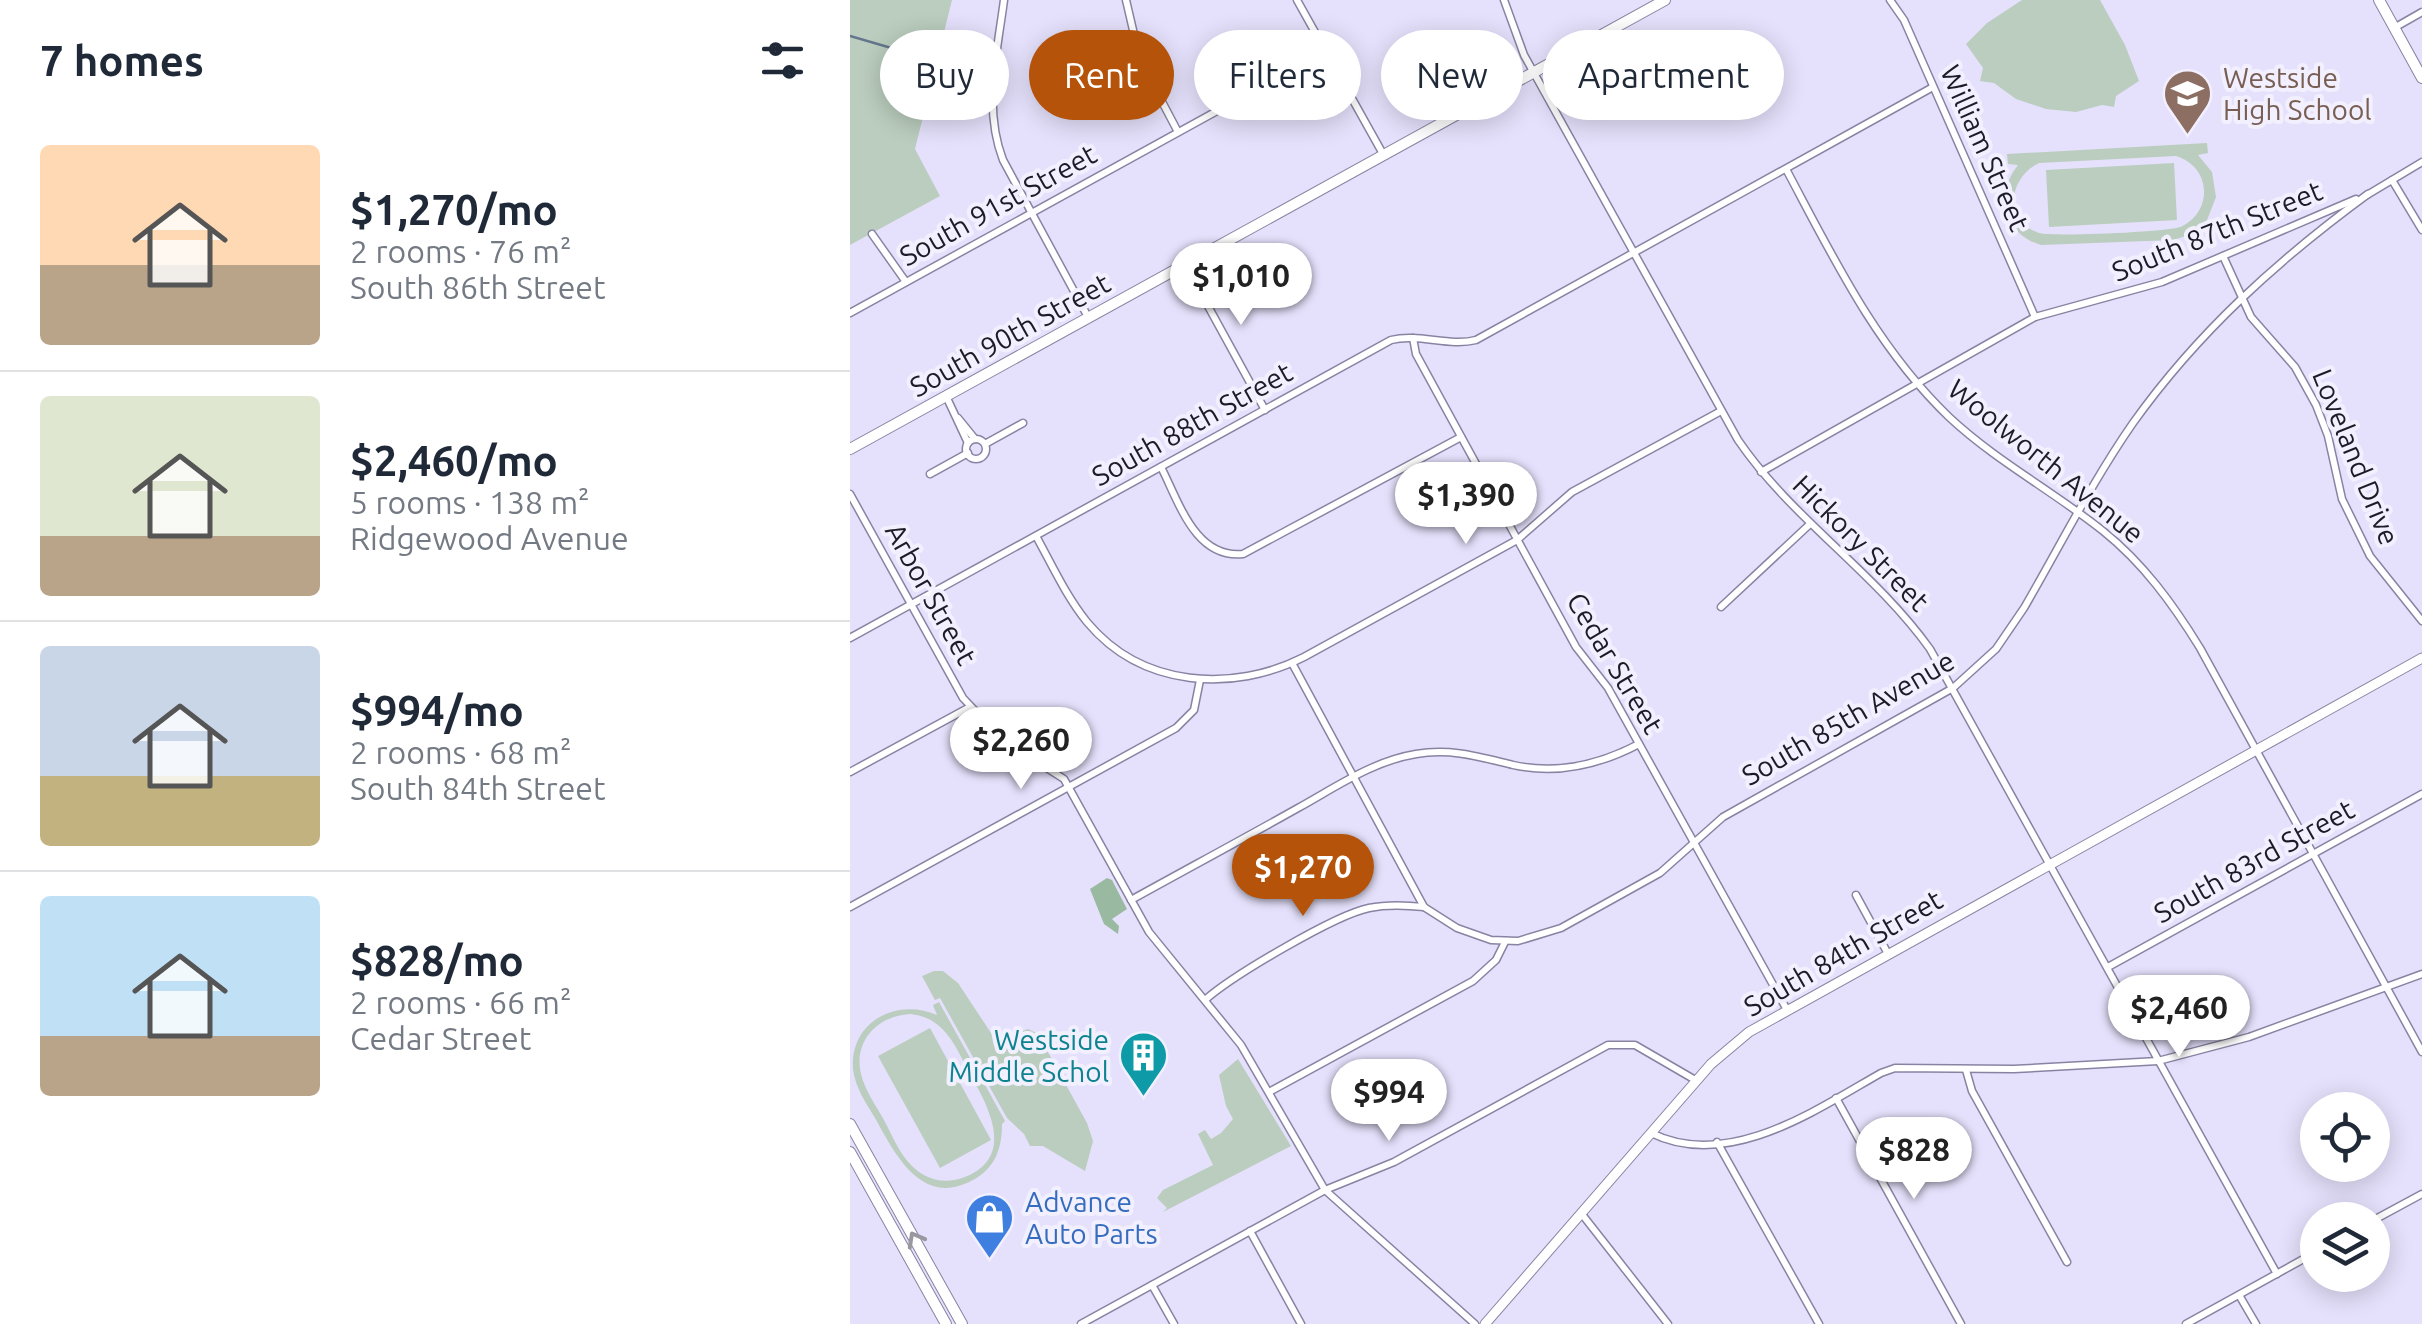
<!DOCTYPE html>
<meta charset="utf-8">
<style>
:root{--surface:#fff;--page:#f2f2f3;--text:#1f2937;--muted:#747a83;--line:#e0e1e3;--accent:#b45309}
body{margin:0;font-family:Ubuntu,sans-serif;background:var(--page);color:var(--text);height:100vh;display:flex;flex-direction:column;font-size:38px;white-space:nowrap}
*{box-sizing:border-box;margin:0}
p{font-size:32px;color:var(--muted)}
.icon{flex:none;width:55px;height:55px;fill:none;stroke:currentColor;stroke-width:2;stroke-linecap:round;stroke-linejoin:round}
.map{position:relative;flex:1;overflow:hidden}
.drawer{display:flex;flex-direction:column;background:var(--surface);width:850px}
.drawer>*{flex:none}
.top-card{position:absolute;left:30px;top:30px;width:950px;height:90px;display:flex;gap:20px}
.controls{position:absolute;left:1450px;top:1092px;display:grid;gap:20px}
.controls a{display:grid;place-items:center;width:90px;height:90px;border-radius:50%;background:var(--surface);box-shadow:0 5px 25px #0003;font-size:50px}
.price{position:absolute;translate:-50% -85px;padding:0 22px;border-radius:35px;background:#fff;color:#222;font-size:32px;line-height:65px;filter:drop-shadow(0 2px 5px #0008)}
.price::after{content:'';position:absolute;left:50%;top:60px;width:30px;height:22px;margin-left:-15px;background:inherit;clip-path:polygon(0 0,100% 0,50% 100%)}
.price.current{background:var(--accent);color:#fff}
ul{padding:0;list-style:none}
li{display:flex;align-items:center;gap:30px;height:250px;padding:0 40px}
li+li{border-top:2px solid var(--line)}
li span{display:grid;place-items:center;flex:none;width:280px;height:200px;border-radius:10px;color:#555}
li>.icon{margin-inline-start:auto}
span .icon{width:120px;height:120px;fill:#fffc;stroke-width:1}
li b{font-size:42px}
h2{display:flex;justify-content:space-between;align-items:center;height:120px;padding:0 40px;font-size:42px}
.chip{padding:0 35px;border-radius:45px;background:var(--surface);box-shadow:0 5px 25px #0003;font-size:35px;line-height:90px}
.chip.current{background:var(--accent);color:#fff}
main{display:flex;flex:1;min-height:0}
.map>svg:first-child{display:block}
.green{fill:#bacdbe;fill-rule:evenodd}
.forest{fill:#9ab9a1}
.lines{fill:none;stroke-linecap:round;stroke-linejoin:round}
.stream{stroke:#64768b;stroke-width:2.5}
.minor-casing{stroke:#8883a2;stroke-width:9}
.secondary-casing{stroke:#8883a2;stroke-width:11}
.primary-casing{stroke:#8883a2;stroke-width:12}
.minor{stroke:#fff;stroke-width:6}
.secondary{stroke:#fff;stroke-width:9}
.primary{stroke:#fff;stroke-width:10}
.oneway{stroke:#99989e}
.labels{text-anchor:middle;stroke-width:8;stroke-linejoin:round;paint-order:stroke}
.education-label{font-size:28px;fill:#785e54;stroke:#f2f0fe;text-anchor:start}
.street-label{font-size:28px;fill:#1d1b27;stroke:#f2f0fe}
.culture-label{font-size:28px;fill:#0d838f;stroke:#f2f0fe;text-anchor:end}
.shop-label{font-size:28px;fill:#366cbe;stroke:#f2f0fe;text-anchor:start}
</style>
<main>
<section class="drawer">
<h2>7 homes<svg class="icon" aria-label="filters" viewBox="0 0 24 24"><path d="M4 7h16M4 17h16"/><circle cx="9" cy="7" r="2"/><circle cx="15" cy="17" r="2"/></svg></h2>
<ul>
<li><span style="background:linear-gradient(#ffd9b3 60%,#b9a48a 0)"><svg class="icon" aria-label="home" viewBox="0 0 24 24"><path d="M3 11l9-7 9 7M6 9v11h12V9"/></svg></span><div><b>$1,270/mo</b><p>2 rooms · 76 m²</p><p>South 86th Street</p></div></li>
<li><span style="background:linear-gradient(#dfe7d0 70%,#b9a48a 0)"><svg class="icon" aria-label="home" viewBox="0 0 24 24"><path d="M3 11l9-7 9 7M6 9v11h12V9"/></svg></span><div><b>$2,460/mo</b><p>5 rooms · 138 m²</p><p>Ridgewood Avenue</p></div></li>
<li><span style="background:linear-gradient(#c9d6e8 65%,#c2b280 0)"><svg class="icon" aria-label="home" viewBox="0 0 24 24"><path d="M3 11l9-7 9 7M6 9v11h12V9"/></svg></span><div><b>$994/mo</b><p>2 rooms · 68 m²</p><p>South 84th Street</p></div></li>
<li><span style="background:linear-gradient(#bfe0f5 70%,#b9a48a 0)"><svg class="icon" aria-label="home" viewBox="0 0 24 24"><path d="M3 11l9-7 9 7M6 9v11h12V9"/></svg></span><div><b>$828/mo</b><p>2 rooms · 66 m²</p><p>Cedar Street</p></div></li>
</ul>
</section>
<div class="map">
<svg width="1572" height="1324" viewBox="0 0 1572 1324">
<rect width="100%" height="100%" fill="#e5e1fc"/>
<g class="green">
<polygon points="0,0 102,0 65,149 90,196 0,245"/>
<polygon points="1172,0 1250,0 1275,45 1289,81 1266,96 1264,107 1252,105 1226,112 1196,109 1166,99 1144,83 1130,81 1133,68 1116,44 1137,23"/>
<path d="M1357,143L1358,153L1348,155L1362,172L1366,197L1357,220L1339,235L1323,240L1191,245C1153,234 1145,194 1168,165L1158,164L1157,154ZM1326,156C1342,161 1353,173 1354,190C1355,206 1345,221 1330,227C1316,232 1204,237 1189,233C1152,221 1159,177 1189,163Z"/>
<polygon points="1324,163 1327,220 1199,227 1196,170"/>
<polygon points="84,971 93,971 108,983 143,1036 152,1039 178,1029 188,1034 237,1123 243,1141 235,1171 193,1146 180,1146 174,1134 157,1118 90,998 85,1000 72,976"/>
<path d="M89,1002L155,1121L152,1124C152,1149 145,1169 121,1181C71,1207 45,1154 25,1118C16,1103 5,1087 3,1069C0,1020 48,998 87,1015L83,1005ZM61,1014C96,1018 106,1048 121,1076C140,1109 166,1159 112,1178C97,1183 82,1181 69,1172C52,1160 44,1139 35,1122C27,1107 15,1091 11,1074C3,1040 29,1015 61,1014Z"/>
<polygon points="80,1028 141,1140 90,1168 28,1056"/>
<polygon points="388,1059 441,1146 313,1212 317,1208 307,1198 313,1190 363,1165 348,1134 355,1130 361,1139 371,1133 383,1119 376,1106 369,1075"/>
</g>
<polygon class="forest" points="257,878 262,880 277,909 262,919 269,926 268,934 254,924 240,889"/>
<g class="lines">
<polyline class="stream" points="0,36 62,54 74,63 88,62"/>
<defs>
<g id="minor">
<path d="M154,0C147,54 133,108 153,160L238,317"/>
<polyline points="276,0 290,60 328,132"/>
<polyline points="447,0 533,154"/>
<path d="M654,0L674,55L888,440C942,519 1024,571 1080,649L1427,1274"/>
<polyline points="1040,0 1054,20 1185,317"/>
<polyline points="1544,28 1572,12"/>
<path d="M936,169C983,257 1026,347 1099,417C1146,461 1203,491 1253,531C1293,563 1323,604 1350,648L1572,1052"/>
<polyline points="1542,180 1572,230"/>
<polyline points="1517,195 1572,162"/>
<polyline points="22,234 56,282"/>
<polyline points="1373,256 1401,317 1445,367 1466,405 1478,436 1492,499 1520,556 1572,621"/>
<polyline points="335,264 415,410"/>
<polyline points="0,313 476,51"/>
<polyline points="563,338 566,354 726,647 758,688 936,1008"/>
<polyline points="96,396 118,443"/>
<polyline points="108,418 125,439"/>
<circle cx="126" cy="449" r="10"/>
<polyline points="135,444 173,423"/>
<path d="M311,467C329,502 345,559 393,554L611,437"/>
<polyline points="911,472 1185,317 1312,282 1506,199"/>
<polyline points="80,474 118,453"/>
<polyline points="0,494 113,698 153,740 214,779 299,932 391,1045 475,1190 625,1324"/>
<path d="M186,536C202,565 216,596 237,622C292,688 383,693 454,657L667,540L722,492L871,411"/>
<polyline points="871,607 960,524"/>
<path d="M0,638L541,340C569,333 599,347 626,340L1083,87"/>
<path d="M442,663L574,907L607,928L641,940L668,941L711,928L810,873L873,817L1103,688L1146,649L1174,608C1210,546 1242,482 1283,423C1348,332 1428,260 1518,194"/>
<polyline points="0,772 120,707"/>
<polyline points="1006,895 1037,952"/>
<path d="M281,900C337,869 393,839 448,808C486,787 523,761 566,754C601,748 630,757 663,765C708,775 749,765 789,744"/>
<polyline points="0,907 326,728 344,710 350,680"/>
<polyline points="1258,967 1572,794"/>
<path d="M355,1000C382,976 485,915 519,908C538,904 555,905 574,907"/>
<polyline points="1116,1070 1122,1091 1217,1262"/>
<polyline points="419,1092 623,981 646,960 655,942"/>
<polyline points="986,1098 1111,1324"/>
<path d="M801,1133C878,1171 966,1110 1031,1073L1045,1068L1164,1069L1308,1061L1399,1037L1572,974"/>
<polyline points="867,1142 969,1324"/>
<polyline points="731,1213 818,1324"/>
<polyline points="1522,1221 1572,1194"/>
<polyline points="400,1231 451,1324"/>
<polyline points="302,1285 324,1324"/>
<polyline points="1389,1295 1406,1324"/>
<polyline points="231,1324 475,1190 544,1162 758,1045 785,1045 847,1081"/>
<polyline points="1336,1324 1468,1251"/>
</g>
<polyline id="secondary" points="635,1324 861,1064 899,1032 1572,658"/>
<g id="primary">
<polyline points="1529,0 1572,78"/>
<polyline points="0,449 815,0"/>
<polyline points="0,1124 112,1324"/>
<polyline points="0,1152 96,1324"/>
</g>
</defs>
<use href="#minor" class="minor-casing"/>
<use href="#secondary" class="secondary-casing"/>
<use href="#primary" class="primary-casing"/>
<use href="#minor" class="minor"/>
<use href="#secondary" class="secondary"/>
<use href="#primary" class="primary"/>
</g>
<defs><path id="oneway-chevron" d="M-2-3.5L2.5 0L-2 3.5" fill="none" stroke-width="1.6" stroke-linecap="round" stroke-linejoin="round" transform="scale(2.5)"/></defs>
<use class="oneway" href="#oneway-chevron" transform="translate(65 1239) rotate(-119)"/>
<defs>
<symbol id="school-pin" viewBox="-11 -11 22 30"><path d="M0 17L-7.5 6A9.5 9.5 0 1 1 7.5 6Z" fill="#8d6e63" stroke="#f2f0fe"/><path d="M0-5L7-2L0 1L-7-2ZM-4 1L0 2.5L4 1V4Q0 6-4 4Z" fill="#fff"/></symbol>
<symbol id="building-pin" viewBox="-11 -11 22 30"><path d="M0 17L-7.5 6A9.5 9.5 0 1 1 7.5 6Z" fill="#0f9aa8" stroke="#f2f0fe"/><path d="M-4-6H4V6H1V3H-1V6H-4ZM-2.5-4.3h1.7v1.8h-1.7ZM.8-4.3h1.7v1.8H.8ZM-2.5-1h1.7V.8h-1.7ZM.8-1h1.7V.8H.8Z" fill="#fff"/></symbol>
<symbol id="shop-pin" viewBox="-11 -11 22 30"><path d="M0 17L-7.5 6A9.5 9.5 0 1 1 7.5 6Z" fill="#3f7fe0" stroke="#f2f0fe"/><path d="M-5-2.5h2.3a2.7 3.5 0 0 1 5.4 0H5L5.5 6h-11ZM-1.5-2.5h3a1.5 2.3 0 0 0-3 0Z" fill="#fff"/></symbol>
</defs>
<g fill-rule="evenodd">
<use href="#school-pin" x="1310" y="66" width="55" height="75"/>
<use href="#building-pin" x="266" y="1028" width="55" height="75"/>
<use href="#shop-pin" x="112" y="1190" width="55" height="75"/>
</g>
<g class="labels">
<g class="education-label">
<text x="1373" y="88">Westside<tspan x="1373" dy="32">High School</tspan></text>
</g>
<g class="street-label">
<text transform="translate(1135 148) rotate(66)" y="10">William Street</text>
<text transform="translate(148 205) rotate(-29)" y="10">South 91st Street</text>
<text transform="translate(1367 231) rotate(-22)" y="10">South 87th Street</text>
<text transform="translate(160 335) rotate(-29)" y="10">South 90th Street</text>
<text transform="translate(342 424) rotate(-29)" y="10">South 88th Street</text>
<text transform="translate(1506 457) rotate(68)" y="10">Loveland Drive</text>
<text transform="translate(1196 461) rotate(39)" y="10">Woolworth Avenue</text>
<text transform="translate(1011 543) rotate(45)" y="10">Hickory Street</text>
<text transform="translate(81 594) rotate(61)" y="10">Arbor Street</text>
<text transform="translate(765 663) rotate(59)" y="10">Cedar Street</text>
<text transform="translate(998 718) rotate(-30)" y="10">South 85th Avenue</text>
<text transform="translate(1404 861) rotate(-29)" y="10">South 83rd Street</text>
<text transform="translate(993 953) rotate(-30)" y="10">South 84th Street</text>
</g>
<g class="culture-label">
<text x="259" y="1050">Westside<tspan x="259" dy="32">Middle Schol</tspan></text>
</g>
<g class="shop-label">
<text x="175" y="1212">Advance<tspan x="175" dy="32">Auto Parts</tspan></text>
</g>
</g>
</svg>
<div class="controls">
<a><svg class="icon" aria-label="locate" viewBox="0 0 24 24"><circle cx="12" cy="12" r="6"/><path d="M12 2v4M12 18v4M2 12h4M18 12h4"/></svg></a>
<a><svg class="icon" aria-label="layers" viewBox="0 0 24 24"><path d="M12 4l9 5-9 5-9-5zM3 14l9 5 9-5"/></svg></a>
</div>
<b class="price" style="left:391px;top:328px">$1,010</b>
<b class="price" style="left:616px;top:547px">$1,390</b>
<b class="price" style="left:171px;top:792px">$2,260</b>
<b class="price current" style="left:453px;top:919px">$1,270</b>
<b class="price" style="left:1329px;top:1060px">$2,460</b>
<b class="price" style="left:539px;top:1144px">$994</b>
<b class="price" style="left:1064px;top:1202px">$828</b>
<div class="top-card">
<a class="chip">Buy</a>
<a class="chip current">Rent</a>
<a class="chip">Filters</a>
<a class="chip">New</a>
<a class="chip">Apartment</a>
</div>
</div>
</main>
